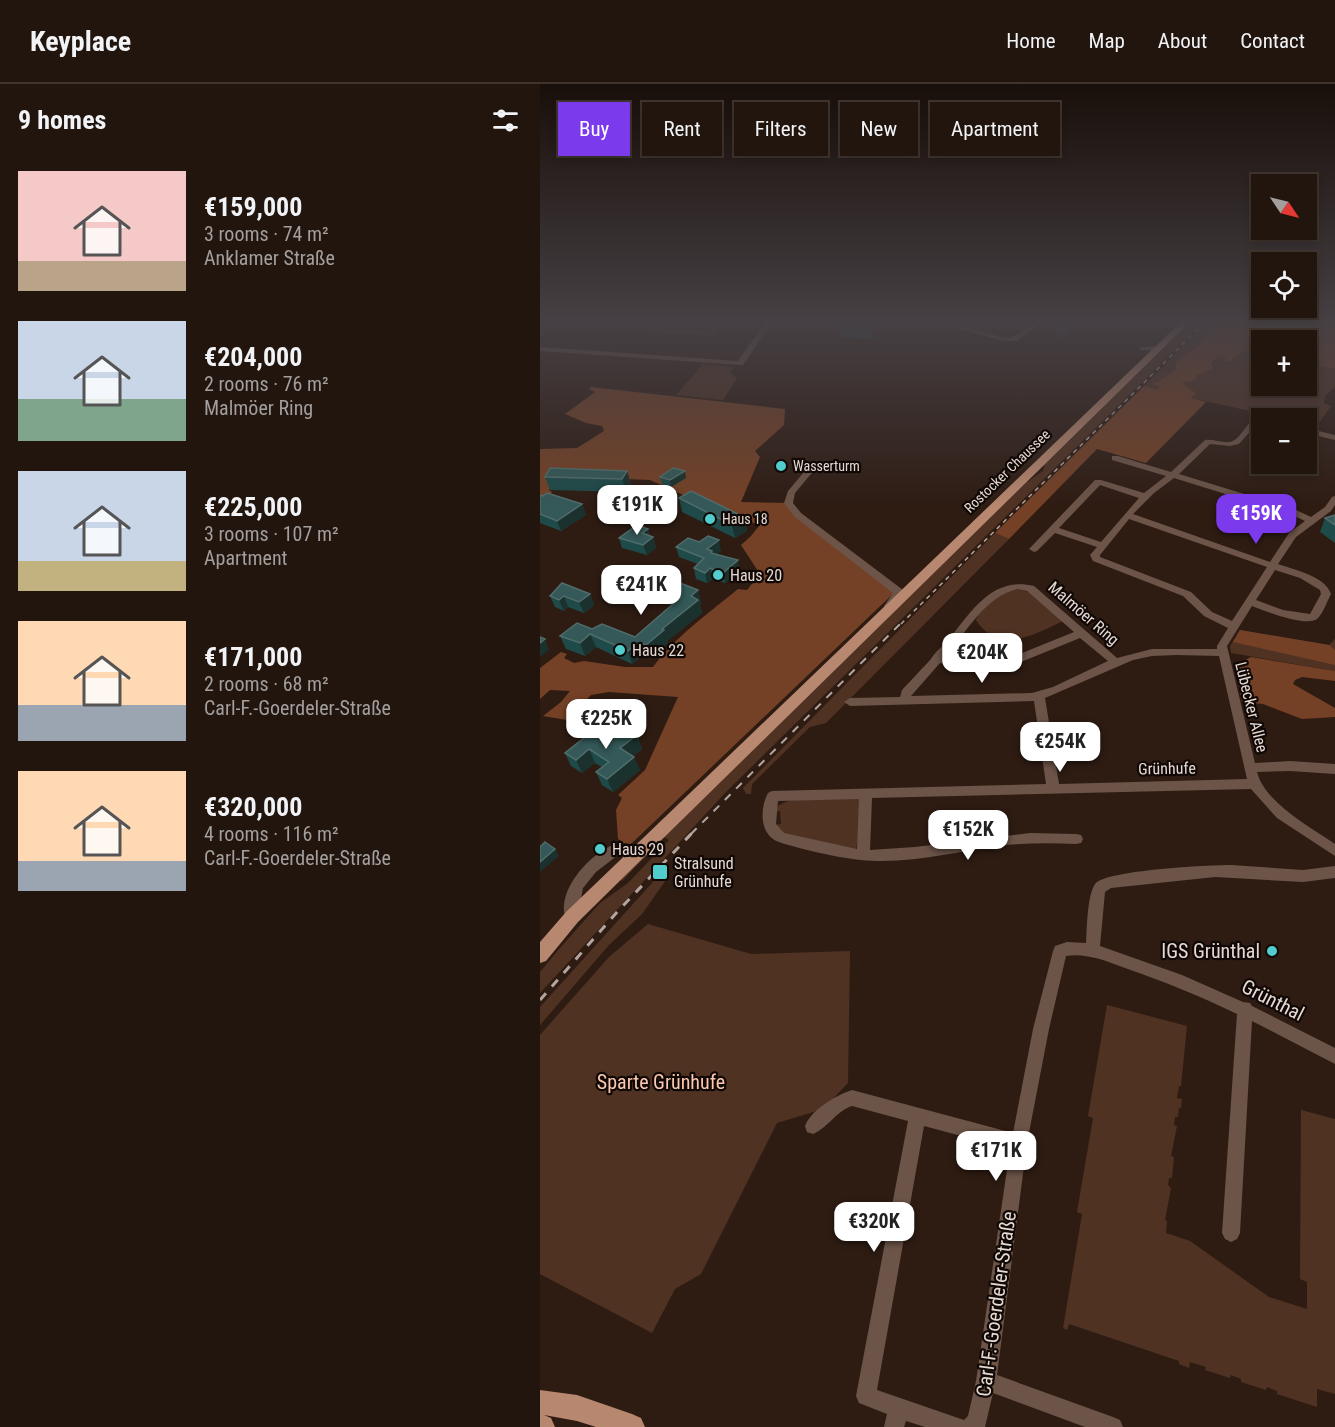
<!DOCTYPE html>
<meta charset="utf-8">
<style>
:root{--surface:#22150e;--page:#2a1e17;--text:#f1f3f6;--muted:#a29f9e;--line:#3f342e;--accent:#7c3aed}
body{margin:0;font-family:"Roboto Condensed",sans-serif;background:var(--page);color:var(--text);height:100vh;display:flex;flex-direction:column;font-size:22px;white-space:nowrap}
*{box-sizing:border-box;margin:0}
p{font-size:20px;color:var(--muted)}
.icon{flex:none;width:33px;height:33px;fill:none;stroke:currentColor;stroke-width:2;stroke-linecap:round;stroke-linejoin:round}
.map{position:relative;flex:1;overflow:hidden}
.side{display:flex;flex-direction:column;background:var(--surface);width:540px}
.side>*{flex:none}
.guide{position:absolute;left:18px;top:18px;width:570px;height:54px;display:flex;gap:12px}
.needle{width:39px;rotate:125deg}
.tools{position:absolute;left:711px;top:90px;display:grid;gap:12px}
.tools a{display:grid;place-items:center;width:66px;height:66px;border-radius:0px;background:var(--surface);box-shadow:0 3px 9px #0003,0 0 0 2px var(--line);font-size:30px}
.price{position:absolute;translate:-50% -51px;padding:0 14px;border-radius:12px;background:#fff;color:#222;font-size:20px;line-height:39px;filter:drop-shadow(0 2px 3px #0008)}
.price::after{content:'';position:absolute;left:50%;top:36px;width:18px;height:14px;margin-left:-9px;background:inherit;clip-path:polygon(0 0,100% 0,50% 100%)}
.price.active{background:var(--accent);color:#fff}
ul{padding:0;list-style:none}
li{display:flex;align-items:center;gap:18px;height:150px;padding:0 18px}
li span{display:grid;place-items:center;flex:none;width:168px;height:120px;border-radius:0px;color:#555}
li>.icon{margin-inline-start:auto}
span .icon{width:72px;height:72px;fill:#fffc;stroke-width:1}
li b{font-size:26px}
h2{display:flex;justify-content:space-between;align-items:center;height:72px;padding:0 18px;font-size:26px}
.chip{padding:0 21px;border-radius:0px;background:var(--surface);box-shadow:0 3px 9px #0003,0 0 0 2px var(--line);font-size:21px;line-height:54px}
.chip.active{background:var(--accent);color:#fff}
header{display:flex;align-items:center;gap:36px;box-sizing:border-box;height:84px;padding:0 30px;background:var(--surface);border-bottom:2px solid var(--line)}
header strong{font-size:28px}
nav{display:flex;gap:33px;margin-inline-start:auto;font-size:21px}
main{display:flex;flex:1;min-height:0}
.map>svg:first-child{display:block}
.green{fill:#503223}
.forest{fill:#754126}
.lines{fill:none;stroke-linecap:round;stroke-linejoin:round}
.minor{fill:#6c5448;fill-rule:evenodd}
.major{fill:#b8876f;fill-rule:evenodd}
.rail-far2{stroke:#b4a69f;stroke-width:1.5;stroke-dasharray:4.5 4.5;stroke-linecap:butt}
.rail-far1{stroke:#b4a69f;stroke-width:2;stroke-dasharray:8 8;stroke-linecap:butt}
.rail{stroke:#b4a69f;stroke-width:3;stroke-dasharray:9 9;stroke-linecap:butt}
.wall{fill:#1e4a49}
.shaded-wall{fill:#1b312d}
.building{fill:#345958;stroke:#506d6b;stroke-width:1.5}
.poi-dot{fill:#52cdcd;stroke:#100805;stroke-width:2}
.labels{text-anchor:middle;stroke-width:4.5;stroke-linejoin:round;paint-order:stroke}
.far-poi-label{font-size:14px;fill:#e6d9d3;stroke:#100805;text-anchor:start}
.far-street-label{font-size:14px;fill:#e6d9d3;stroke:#100805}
.poi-label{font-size:16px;fill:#e6d9d3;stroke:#100805;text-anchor:start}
.street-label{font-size:16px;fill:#e6d9d3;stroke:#100805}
.near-poi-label{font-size:20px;fill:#e6d9d3;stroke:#100805;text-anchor:end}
.near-street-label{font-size:20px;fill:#e6d9d3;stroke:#100805}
.near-park-label{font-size:20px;fill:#fcc8b0;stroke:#100805}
</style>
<header>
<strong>Keyplace</strong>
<nav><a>Home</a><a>Map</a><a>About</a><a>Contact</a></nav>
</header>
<main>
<section class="side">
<h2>9 homes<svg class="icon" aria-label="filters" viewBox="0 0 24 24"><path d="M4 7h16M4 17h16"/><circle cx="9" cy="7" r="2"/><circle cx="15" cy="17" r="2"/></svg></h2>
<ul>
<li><span style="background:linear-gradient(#f6c9c9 75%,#b9a48a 0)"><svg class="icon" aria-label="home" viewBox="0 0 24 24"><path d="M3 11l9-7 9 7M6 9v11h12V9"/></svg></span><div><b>€159,000</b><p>3 rooms · 74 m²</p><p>Anklamer Straße</p></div></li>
<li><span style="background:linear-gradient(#c9d6e8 65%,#7fa58c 0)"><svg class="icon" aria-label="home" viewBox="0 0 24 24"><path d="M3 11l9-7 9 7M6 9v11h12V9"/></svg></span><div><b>€204,000</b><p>2 rooms · 76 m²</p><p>Malmöer Ring</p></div></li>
<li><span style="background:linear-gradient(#c9d6e8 75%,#c2b280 0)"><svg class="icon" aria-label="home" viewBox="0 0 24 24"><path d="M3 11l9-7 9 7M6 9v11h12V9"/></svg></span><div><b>€225,000</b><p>3 rooms · 107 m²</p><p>Apartment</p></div></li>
<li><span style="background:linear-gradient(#ffd9b3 70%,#9aa5b1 0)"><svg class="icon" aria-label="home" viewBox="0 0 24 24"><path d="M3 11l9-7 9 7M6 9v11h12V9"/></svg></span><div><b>€171,000</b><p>2 rooms · 68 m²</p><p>Carl-F.-Goerdeler-Straße</p></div></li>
<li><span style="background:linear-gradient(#ffd9b3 75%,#9aa5b1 0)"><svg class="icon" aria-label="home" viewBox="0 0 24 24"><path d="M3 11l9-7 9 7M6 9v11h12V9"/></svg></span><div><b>€320,000</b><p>4 rooms · 116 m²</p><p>Carl-F.-Goerdeler-Straße</p></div></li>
</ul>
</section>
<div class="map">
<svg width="795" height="1343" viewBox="0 0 795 1343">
<rect width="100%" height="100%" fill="#2e1c13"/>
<g class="green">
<polygon points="0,235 183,235 174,252 17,242 0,252"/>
<polygon points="654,235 662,235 648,253 186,708 0,909 0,888 20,864 60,819 88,799 129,756 124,753 82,797 79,795 486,399 503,387 505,380"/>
<polygon points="670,235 672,235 665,246 669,247 669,250 645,271 637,285 618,299 617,305 604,302"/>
<polygon points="704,267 721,270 722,302 766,302 767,279 795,285 795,303 785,312 784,319 791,322 776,343 767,340 766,334 742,334 651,314 656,309 641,299 656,296 656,292 673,284 671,280 679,272 687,274 699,272"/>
<polygon points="163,280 194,283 190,289 197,294 183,316 136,311"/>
<polygon points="455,449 469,455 286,639 270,643 212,700 211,710 206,710 203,704"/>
<path d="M480,505L488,508L523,537C494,551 458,571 436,536C442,521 464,507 480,505Z"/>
<polygon points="700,546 789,561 795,555 795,587 691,569 690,562"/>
<path d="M321,713L324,727L316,765L243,750L232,741L241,740L240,727L232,728C247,707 297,713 321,713Z"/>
<polygon points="121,789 128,793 102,830 69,861 0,941 0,923"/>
<polygon points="108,840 211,870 310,867 308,999 283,1025 237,1039 161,1190 135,1205 112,1249 0,1190 0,951 69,873"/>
<polygon points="567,921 647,942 641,1002 639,1002 637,1014 642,1015 641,1024 639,1024 638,1033 635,1033 634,1041 637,1042 631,1072 634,1073 632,1094 629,1094 628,1101 631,1104 625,1136 627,1137 626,1149 650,1157 729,1213 767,1225 767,1198 760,1195 761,1026 795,1035 795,1310 777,1305 777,1323 737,1310 737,1307 727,1303 726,1306 701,1298 701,1295 691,1291 690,1294 665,1286 666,1283 650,1278 649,1284 639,1280 639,1277 529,1240 527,1246 523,1244 542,1130 537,1128 553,1034 548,1032"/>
</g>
<g class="forest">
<path d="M672,235H795V285L767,279L766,256H722L721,270L704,267L689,278L684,277L686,274L679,272L671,279L673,284L656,292V296L642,299L656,309L651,314L666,318L606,379L557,365L469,455L455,449L604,302L617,305L619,303L612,299L618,298L636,285V279C645,268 663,261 669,247L664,246Z"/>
<path d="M51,303L245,325L244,341L215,367L220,373L201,418L248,419L357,506L91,760L84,759L78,755L76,726L82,714L78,711L105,686L138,613L69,608L51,611L27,636L3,632L21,618L30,607L10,606L0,615V584L21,568L27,570L24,574L34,579L44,577L85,583H113C135,553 169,529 198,505L207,506L220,490L201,461L211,452L219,442L190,427L152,415L110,396L57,394L15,397L9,406L12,408L6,418L0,422V365L37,364L64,347L62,342L46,339L25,330L55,308L49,305Z"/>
<polygon points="700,546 789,561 795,566 795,581 693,558"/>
<polygon points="711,573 795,587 795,597 762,593 755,596 753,600 795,624 795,633 762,635 723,620 702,618 695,581"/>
</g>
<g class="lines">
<g class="minor">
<polygon points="228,235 234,235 203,281 200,281 0,267 0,263 198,277"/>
<path d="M385,235H396L465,254C482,254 490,235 506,235L477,257H463Z"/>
<polygon points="602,263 619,262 622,264 619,266 600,266 600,264"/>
<path d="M719,332H724L728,334H722L699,360L690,362L670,360L639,390L756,426L771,433L785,423L792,413L795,412V421L791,427L756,453L738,480C755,486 785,492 791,510C787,517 783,530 777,535C766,543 725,527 712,522L687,562L715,679L750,677L795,680V690L750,687L717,688C725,719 770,743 795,760V772L737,734L711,705L332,714L330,766L375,763L490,749L536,750L541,751L543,755L541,759L536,760C513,759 490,759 467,761C424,766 380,778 336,777C309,776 284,770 259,764C251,761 240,760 233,755C219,745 221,722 228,709L232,707L506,700L494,617L310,622L304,618L310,614L360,613L362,606L391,575C394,569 404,561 409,555C432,527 452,492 494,502L577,574L612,565H677V562L688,544L664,532L643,512L553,477L550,471L557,463L515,449L497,467L494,468L489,465L555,396H561L604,409L626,392L572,376V372H578L631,388L665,356C673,355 682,359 690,358C702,355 706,337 719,332ZM634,394L750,430L765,437L749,449L730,478L593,430L614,409ZM560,401L599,414L561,458L519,444ZM589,435L727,483L692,537L672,528L651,508L560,473V471ZM735,486L760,494L780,506L781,510L770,530L743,526L716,516ZM478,505L487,507L534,548L475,572L405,573C426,549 445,512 478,505ZM540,554L568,577L513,603L492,609L371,612L400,579L408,582L476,580ZM636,571L679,572L707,695L519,700L505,614L593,576L612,572ZM319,715L317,765L244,749L236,740L238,717Z"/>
<polygon points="766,344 795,351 795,356 766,349"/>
<polygon points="269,382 276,384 255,409 253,419 261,429 363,506 364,508 353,524 349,525 344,522 353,509 255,433 244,419 248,407"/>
<path d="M78,759L98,769L100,773L98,777L93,779L78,771L56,788L43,804L37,837L32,839L27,837C13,808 52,767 78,759Z"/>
<path d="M691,781L763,786L795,782V794L763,798L675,793L571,804L565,808L560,862L642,891L703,918L710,919L712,922L795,964V980L712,937L700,1149L697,1155L691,1158L685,1155L682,1149L697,930C660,912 623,897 585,884C566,877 547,869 526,872L509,945L487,1059L457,1291L573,1333L580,1336L583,1343H545L453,1309L445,1343H385L366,1337L364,1343H344L347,1330L319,1319L316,1312L368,1037L312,1022C296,1027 288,1044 273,1050L267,1048L265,1042C272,1025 295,1012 312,1006L473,1049L493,945L513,867L515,862L527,858L546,859C547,844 547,812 555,800C565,786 670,781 691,781ZM384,1042L470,1065L436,1297L428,1332L424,1336L337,1306Z"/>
</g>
<g class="major">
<polygon points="644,235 653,235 99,778 38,838 6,877 0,879 0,858 26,828"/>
<polygon points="0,1306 37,1311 92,1330 101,1334 105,1343 56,1343 37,1337 4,1331 11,1334 15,1343 0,1343"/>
</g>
<polyline class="rail-far2" points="361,540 668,235"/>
<polyline class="rail-far1" points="151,750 362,538"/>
<polyline class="rail" points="0,916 78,827 152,749"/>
</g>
<g class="wall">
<polygon points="338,239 332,255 301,253 300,241"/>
<polygon points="541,239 524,253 516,251 517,245"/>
<polygon points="87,387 91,400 87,408 10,406 5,393"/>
<polygon points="120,393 146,394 131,403 122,400"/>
<polygon points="0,411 42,420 46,431 21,447 0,439"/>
<polygon points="139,414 204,433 207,447 195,454 142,428"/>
<polygon points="795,431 795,459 780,448 785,434"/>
<polygon points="108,445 110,452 113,453 116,464 107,471 82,464 79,454"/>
<polygon points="136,463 181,467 176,470 200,487 185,499 173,495 167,499 156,495 154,484 158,480 139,473"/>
<polygon points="96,495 158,506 161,519 160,521 162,529 127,557 128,559 110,574 103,571 92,580 56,563 45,572 26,565 20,552 52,545 95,553 132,521 100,508"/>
<polygon points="50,510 54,521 44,529 28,523 24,527 15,523 10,512"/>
<polygon points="97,651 102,665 93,672 100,686 73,708 62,701 56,688 62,683 55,679 42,689 31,682 25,669 67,655"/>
</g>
<g class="shaded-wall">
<polygon points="334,235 337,235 338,239 332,255 332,242"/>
<polygon points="540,235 542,235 541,239 524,253 525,247"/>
<polygon points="87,387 91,400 87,408 82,395"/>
<polygon points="145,387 146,394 131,403 130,396"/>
<polygon points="42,420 46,431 21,447 17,437"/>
<polygon points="204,433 207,447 195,454 192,441"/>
<polygon points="108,445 111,455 102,449"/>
<polygon points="113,453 116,464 107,471 103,461"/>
<polygon points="179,456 181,467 174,473 167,465"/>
<polygon points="198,476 200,487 185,499 183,489"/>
<polygon points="170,484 173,495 167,499 165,489"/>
<polygon points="158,506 161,519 160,521 162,529 127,557 128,559 110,574 106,561 122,545 151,512"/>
<polygon points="50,510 54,521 44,529 39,518"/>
<polygon points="24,512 28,523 24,527 19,516"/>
<polygon points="50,550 56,563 45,572 40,559"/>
<polygon points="5,555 9,566 0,573 0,559"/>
<polygon points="99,558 103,571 92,580 88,567"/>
<polygon points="97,651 102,665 86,678 80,664"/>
<polygon points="49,665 55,679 42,689 36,676"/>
<polygon points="94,673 100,686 73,708 67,695"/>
<polygon points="15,765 19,772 0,788 0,778"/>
</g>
<g class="building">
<polygon points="303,235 334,235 332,242 300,241"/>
<polygon points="530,235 540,235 525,247 517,245"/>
<polygon points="10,384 87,387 82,395 5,393"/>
<polygon points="133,384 145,387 130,396 120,393"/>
<polygon points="151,407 204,433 192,441 139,414"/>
<polygon points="7,409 42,420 17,437 0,430 0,411 3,412"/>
<polygon points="795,431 795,441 785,434"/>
<polygon points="97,441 108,445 102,449 113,453 103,461 79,454"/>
<polygon points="168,452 179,456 167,465 172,467 171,469 198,476 183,489 170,484 165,489 154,484 164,474 136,463 148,454 159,458"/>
<polygon points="107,486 158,506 151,512 158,516 122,545 124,546 106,561 99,558 88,567 50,550 40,559 20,552 37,539 52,545 62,540 95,553 141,513 96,495"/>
<polygon points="22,499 50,510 39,518 24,512 19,516 10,512"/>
<polygon points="0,553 5,555 0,559"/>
<polygon points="83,642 97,651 80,664 94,673 67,695 56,688 69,678 49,665 36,676 25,669 54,646 67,655"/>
<polygon points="5,758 15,765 0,778 0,763"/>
</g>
<linearGradient id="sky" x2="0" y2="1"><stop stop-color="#190f0a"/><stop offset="0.56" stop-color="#464044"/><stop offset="1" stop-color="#464044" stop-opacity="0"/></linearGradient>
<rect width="795" height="423" fill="url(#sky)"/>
<g class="poi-dot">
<circle cx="241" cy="382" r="6"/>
<circle cx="170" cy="435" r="6"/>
<circle cx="178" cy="491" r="6"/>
<circle cx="80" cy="566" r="6"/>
<circle cx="60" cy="765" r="6"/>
<rect x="112" y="780" width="16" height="16" rx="3"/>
<circle cx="732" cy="867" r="6"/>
</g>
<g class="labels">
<g class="far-poi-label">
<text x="253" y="387">Wasserturm</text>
<text x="182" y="440">Haus 18</text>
</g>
<g class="far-street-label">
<text transform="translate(467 387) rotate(-44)" y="5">Rostocker Chaussee</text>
</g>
<g class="poi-label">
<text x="190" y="497">Haus 20</text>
<text x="92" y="572">Haus 22</text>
<text x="72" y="771">Haus 29</text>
<text x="134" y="785">Stralsund<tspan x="134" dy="18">Grünhufe</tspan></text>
</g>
<g class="street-label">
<text transform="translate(544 529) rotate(41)" y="6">Malmöer Ring</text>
<text transform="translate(712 623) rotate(76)" y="6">Lübecker Allee</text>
<text transform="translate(627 684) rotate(-1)" y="6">Grünhufe</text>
</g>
<g class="near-poi-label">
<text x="720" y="874">IGS Grünthal</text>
</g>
<g class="near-street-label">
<text transform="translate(733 916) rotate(27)" y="7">Grünthal</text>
<text transform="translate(456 1220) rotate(-82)" y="7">Carl-F.-Goerdeler-Straße</text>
</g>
<g class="near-park-label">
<text x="121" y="1005">Sparte Grünhufe</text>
</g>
</g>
</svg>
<div class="tools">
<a><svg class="needle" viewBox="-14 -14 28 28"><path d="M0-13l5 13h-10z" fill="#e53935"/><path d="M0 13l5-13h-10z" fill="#a29f9e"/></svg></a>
<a><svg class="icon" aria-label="locate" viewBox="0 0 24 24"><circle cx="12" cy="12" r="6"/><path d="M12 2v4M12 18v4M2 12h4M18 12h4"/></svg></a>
<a>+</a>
<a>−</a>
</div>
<b class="price" style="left:97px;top:452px">€191K</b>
<b class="price active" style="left:716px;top:461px">€159K</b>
<b class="price" style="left:101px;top:532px">€241K</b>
<b class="price" style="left:442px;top:600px">€204K</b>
<b class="price" style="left:66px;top:666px">€225K</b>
<b class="price" style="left:520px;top:689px">€254K</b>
<b class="price" style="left:428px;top:777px">€152K</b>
<b class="price" style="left:456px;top:1098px">€171K</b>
<b class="price" style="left:334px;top:1169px">€320K</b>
<div class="guide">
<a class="chip active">Buy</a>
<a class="chip">Rent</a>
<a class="chip">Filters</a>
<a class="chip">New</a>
<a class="chip">Apartment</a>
</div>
</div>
</main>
